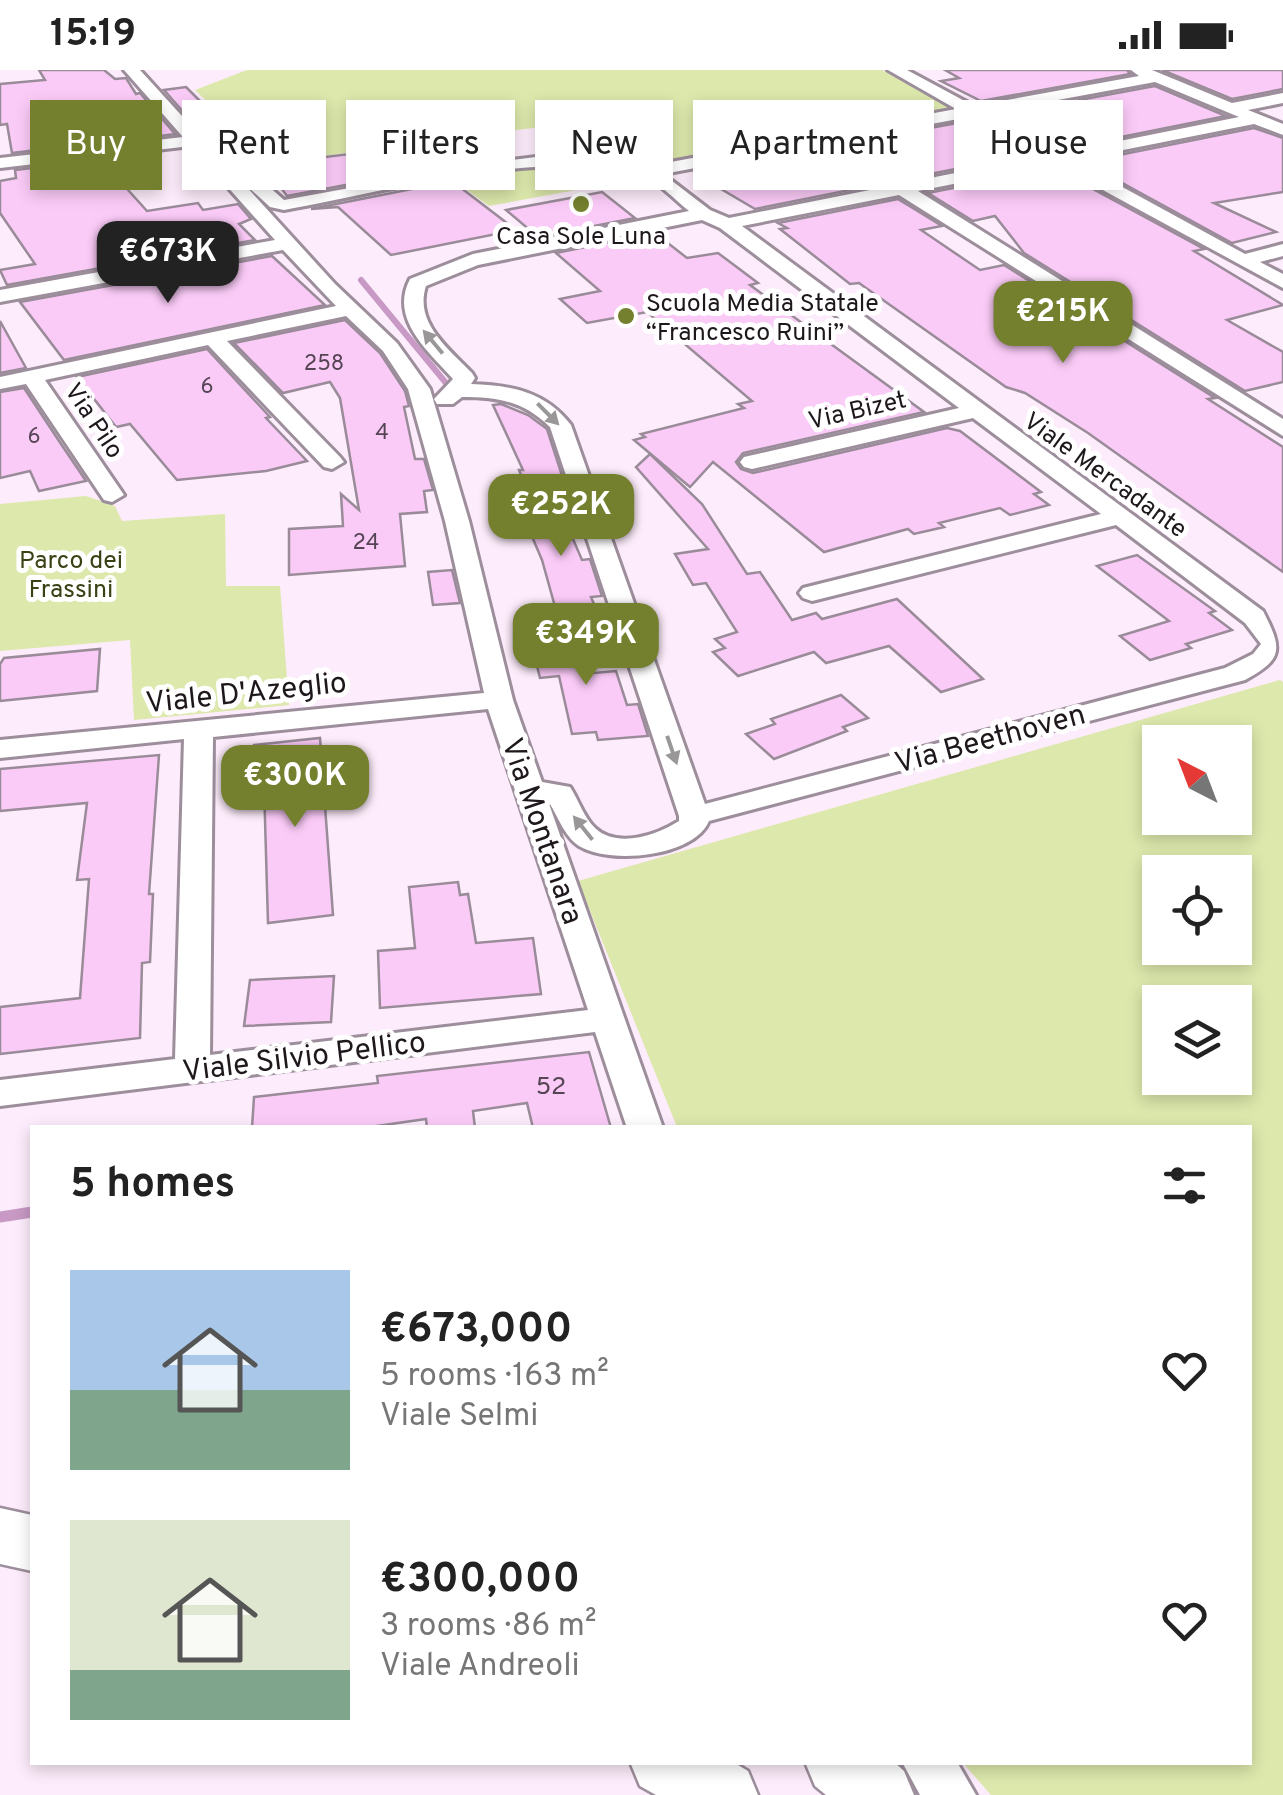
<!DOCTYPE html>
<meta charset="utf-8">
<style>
:root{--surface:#fff;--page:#f2f2f2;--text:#222;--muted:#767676;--accent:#74802d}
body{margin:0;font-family:Overpass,sans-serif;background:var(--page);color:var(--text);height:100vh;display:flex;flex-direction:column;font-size:38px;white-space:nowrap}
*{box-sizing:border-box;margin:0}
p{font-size:32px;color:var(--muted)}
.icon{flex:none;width:55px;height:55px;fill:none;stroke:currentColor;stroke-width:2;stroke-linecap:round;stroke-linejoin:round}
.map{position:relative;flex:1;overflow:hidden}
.details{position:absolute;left:30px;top:1055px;width:1222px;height:640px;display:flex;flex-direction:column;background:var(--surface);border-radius:0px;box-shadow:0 5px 15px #0003}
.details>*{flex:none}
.top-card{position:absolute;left:30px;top:30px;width:1225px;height:90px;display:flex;gap:20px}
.needle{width:65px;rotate:318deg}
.fabs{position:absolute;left:1142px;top:655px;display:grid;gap:20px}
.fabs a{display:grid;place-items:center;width:110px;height:110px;border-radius:0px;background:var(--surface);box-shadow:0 5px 15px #0003;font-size:50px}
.price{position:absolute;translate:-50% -85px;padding:0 22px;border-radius:20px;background:var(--accent);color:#fff;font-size:32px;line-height:65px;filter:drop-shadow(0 2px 5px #0008)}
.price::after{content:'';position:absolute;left:50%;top:60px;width:30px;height:22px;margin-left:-15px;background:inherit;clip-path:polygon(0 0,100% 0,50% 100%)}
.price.active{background:#222;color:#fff}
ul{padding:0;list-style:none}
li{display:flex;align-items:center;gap:30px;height:250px;padding:0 40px}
li span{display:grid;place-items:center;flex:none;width:280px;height:200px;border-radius:0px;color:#555}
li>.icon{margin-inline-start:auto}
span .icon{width:120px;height:120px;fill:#fffc;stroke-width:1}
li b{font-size:42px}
h2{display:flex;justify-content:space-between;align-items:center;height:120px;padding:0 40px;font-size:42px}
.pill{padding:0 35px;border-radius:0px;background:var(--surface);box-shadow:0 5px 15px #0003;font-size:35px;line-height:90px}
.pill.active{background:var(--accent);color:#fff}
.status{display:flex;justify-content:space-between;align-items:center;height:70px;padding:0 50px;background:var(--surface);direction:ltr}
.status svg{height:28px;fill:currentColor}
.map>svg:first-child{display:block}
.green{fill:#dce8ac;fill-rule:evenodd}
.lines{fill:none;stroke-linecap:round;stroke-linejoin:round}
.stream-far1{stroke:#c799c4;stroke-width:6}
.stream{stroke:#c799c4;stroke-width:11}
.building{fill:#fbcbf8;stroke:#9a8b99;stroke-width:2.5}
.minor-casing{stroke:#9d8e9c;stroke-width:6}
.secondary-casing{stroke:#9d8e9c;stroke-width:5}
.minor{fill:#fff;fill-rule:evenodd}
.secondary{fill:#fff;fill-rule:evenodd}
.oneway{fill:#9a9799}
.poi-dot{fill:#74802d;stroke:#fff;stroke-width:4}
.labels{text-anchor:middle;stroke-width:10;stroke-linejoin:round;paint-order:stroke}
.far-number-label{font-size:22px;fill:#554554}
.far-poi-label{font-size:25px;fill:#1e181d;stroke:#fff}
.far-street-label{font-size:25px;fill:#1e181d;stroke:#fff}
.far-park-label{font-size:25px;fill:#3b4115;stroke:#fff}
.number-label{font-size:25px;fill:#554554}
.street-label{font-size:30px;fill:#1e181d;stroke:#fff}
</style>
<div class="status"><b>15:19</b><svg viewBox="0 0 49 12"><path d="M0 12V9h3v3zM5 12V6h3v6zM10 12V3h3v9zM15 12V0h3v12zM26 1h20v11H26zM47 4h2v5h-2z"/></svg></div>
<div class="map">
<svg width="1283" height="1725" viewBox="0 0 1283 1725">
<rect width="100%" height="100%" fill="#fdecfb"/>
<g class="green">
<polygon points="247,0 882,0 955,39 643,95 585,51 307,88 263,86 195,20"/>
<polygon points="564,93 583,93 647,107 489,136 450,108"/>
<polygon points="86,426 115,436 122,451 225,444 226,516 280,516 289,635 134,650 130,570 0,581 0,434"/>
<path d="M1280,610L1283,612V1725H991L963,1693L1250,1692V1058L677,1057L578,811ZM1235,672V748H1160V672ZM1235,802V878H1160V802ZM1160,932H1235V1008H1160Z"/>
</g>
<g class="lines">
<polyline class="stream-far1" points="361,210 446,313"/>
<polyline class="stream" points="0,1147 32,1142"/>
</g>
<g class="building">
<polygon points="39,0 104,0 115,9 126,8 136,24 140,23 175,64 153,67 142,54 76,62 87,74 12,83 7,54 0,55 0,14 45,10"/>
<polygon points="945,0 1127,0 1130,4 981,31 941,11 959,8"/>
<polygon points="1162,0 1283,0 1283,19 1232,29"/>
<polygon points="1155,16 1226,46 1061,79 998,45"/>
<polygon points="186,17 226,57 201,62 164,20"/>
<polygon points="968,51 1030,84 755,139 716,116 714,98"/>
<polygon points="246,52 292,91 408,77 436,98 287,126 238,59"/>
<polygon points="1254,58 1283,68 1283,122 1214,133 1276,162 1232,173 1084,92"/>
<polygon points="101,90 147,141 198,133 203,140 238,134 251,149 239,154 255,170 7,215 0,200 35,194 0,143 0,111 16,108 15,100"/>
<polygon points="1054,98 1204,179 1194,181 1283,235 1227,250 1283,282 1283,312 1245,321 1024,183 995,146 973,151 928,123"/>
<polygon points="452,111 516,160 391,185 338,137 311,139"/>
<polygon points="602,122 635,148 538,167 506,140"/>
<polygon points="898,129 942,156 921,160 980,200 1004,195 1215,328 1208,329 1283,377 1283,502 1088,363 1025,323 1006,317 859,213 850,214 780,159 787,158 778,153"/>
<polygon points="655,163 687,188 718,183 758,213 750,215 924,342 743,383 736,392 741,399 753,403 947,358 960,361 1041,422 1034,424 1049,435 1010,445 1000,438 939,453 944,457 914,464 908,459 824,482 713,392 690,417 634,370 645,367 641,364 744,338 738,334 752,331 647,242 587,253 560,229 600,221 556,183"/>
<polygon points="272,186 325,235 64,290 20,232"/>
<polygon points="345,250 380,283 405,321 409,336 404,337 415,389 424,389 433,420 424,421 427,442 400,444 405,496 289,505 289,459 343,456 341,424 359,440 340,328 330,312 283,323 234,273"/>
<polygon points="0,251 26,298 0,303"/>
<polygon points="207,279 270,347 266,348 307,391 266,401 177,410 130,354 116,357 77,307"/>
<polygon points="24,318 59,371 86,411 39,421 30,401 0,408 0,322"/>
<polygon points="501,334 528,345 547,359 567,421 529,425 519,400 523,400 493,335"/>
<polygon points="650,384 702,434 747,504 760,502 792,550 816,543 822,549 897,529 983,609 941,622 889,576 826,593 814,582 738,606 713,582 725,578 715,569 737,562 706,513 693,515 675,484 708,479 636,397"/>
<polygon points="554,425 582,490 590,489 602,526 591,527 599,546 559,551 542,490 516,429"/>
<polygon points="1137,485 1215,541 1209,543 1232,560 1186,574 1191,578 1150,590 1120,566 1169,551 1097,496"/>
<polygon points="452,500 460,533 433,535 428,502"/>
<polygon points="580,559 594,603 616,601 627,635 638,634 648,666 598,670 596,662 572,664 559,606 540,608 529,564"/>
<polygon points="100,579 97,621 0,631 0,594 4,588"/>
<polygon points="841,625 868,648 843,657 847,661 774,689 746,664 775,654 771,649"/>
<polygon points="320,668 333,845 268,853 264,715 256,716 254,675"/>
<polygon points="159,685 149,824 153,824 150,892 142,893 140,968 0,984 0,937 80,928 89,809 77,810 87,733 0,741 0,699"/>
<polygon points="458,812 460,825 468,824 476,873 533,868 541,924 380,938 378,881 415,878 409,817"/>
<polygon points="334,906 331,952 244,956 250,910"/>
<polygon points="589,982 611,1058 533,1058 527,1033 473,1041 475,1058 427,1058 426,1049 363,1058 252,1058 254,1027 378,1013 377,1006"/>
</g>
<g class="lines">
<defs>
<g id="minor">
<path d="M124,0H140L335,214L397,273L430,319L469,451L513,630L542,712L570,717C578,729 584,748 595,758C617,779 657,765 679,751V746L550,357C523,331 498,327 462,327L453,334H437L434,329L453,309C428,281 389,249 410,209L473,184L689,141C675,130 657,110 640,105C548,76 381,123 284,140L270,137L246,115V107H258L284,130L481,94L568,83L649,96L956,39L888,0H907L974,36L1139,6L1131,0H1152L1232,33L1283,23V33L1248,40L1283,54V65L1254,54L1073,90L1245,184L1283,174V186L1260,192L1283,204V218L1055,94L918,121L1283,349V366L899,125L742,156L1263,541C1283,580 1283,589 1245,610L709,751C694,787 610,795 579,776C564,766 558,746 548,731L663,1058H627L595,962L0,1036V1010L175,989L184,669L0,688V670L484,623L445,451L408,319L383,281L346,246L227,271L340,387L344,392L332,399L324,397L208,275L45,310L124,425L112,432L104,430L26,314L0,319V307L336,236L283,180L0,232V220L275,170L191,76L0,98V88L183,67ZM1155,12L1239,47L1060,83L987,43ZM969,47L1041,86L729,148L710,140L663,104ZM702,150L720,158L959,338L744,387L740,392L744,397L752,399L973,348L1101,444L803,518L799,523L803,528L812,531L1116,455L1245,553L1261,574L1253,584L1225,598L705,734L571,355C546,322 511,315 471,314L475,308L472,303C449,279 414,253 426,216L478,195ZM488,639L588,940L210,985L213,667Z"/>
<polygon points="902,1692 957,1692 976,1725 920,1725"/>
</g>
<g id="secondary">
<polygon points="0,1438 32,1445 32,1501 0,1494"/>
<polygon points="630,1692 733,1692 748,1701 758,1725 656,1725 640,1716"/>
<polygon points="805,1692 894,1692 904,1701 914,1725 826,1725 815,1716"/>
</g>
</defs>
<use href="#minor" class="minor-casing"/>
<use href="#secondary" class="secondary-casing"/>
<use href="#minor" class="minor"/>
<use href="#secondary" class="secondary"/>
</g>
<defs><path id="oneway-solid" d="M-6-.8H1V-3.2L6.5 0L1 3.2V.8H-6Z" transform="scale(2.5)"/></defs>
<g class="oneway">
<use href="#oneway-solid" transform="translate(433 272) rotate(-130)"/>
<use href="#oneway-solid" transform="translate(548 344) rotate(45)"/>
<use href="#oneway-solid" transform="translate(672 680) rotate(71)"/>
<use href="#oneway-solid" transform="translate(583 758) rotate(-129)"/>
</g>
<g class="poi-dot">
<circle cx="581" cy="134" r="10"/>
<circle cx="626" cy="246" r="10"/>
</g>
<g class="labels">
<g class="far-number-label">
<text x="324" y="300">258</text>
<text x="207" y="323">6</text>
<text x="382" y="369">4</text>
<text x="34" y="373">6</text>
<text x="366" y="479">24</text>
</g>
<g class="far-poi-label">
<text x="581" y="174">Casa Sole Luna</text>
<text x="646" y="241" text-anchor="start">Scuola Media Statale<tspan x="646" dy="29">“Francesco Ruini”</tspan></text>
</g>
<g class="far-street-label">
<text transform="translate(857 339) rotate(-13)" y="9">Via Bizet</text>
<text transform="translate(95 350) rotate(56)" y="9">Via Pilo</text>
<text transform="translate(1106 404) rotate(36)" y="9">Viale Mercadante</text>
</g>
<g class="far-park-label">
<text x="71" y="498">Parco dei<tspan x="71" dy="29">Frassini</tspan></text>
</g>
<g class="number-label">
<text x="551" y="1024">52</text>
</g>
<g class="street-label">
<text transform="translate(246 622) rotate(-6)" y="10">Viale D'Azeglio</text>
<text transform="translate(990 668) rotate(-15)" y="10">Via Beethoven</text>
<text transform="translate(543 761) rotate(71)" y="10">Via Montanara</text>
<text transform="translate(304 986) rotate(-7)" y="10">Viale Silvio Pellico</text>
</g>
</g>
</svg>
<div class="fabs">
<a><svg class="needle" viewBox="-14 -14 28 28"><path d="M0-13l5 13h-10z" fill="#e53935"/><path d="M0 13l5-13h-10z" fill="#767676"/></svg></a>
<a><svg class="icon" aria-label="locate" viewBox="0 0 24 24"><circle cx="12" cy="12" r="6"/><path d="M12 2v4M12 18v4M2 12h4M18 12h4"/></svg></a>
<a><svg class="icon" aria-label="layers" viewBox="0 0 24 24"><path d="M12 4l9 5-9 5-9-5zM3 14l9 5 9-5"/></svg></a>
</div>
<b class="price active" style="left:168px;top:236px">€673K</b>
<b class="price" style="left:1063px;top:296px">€215K</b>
<b class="price" style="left:561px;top:489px">€252K</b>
<b class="price" style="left:586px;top:618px">€349K</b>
<b class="price" style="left:295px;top:760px">€300K</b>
<div class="top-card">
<a class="pill active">Buy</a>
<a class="pill">Rent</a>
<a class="pill">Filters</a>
<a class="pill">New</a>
<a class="pill">Apartment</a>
<a class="pill">House</a>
</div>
<section class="details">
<h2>5 homes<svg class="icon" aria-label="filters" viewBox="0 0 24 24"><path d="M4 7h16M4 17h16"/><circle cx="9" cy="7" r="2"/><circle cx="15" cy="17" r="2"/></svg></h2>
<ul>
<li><span style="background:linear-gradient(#a9c7e8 60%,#7fa58c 0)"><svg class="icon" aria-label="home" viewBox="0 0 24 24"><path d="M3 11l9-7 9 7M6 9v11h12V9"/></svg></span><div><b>€673,000</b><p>5 rooms · 163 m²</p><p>Viale Selmi</p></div><svg class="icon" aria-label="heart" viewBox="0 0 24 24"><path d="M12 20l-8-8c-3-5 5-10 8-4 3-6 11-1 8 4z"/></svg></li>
<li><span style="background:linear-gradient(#dfe7d0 75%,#7fa58c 0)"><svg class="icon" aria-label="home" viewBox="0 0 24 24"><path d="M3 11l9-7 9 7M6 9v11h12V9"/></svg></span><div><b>€300,000</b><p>3 rooms · 86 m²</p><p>Viale Andreoli</p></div><svg class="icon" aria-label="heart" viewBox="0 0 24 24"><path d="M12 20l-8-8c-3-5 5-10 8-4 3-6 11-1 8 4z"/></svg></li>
</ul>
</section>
</div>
